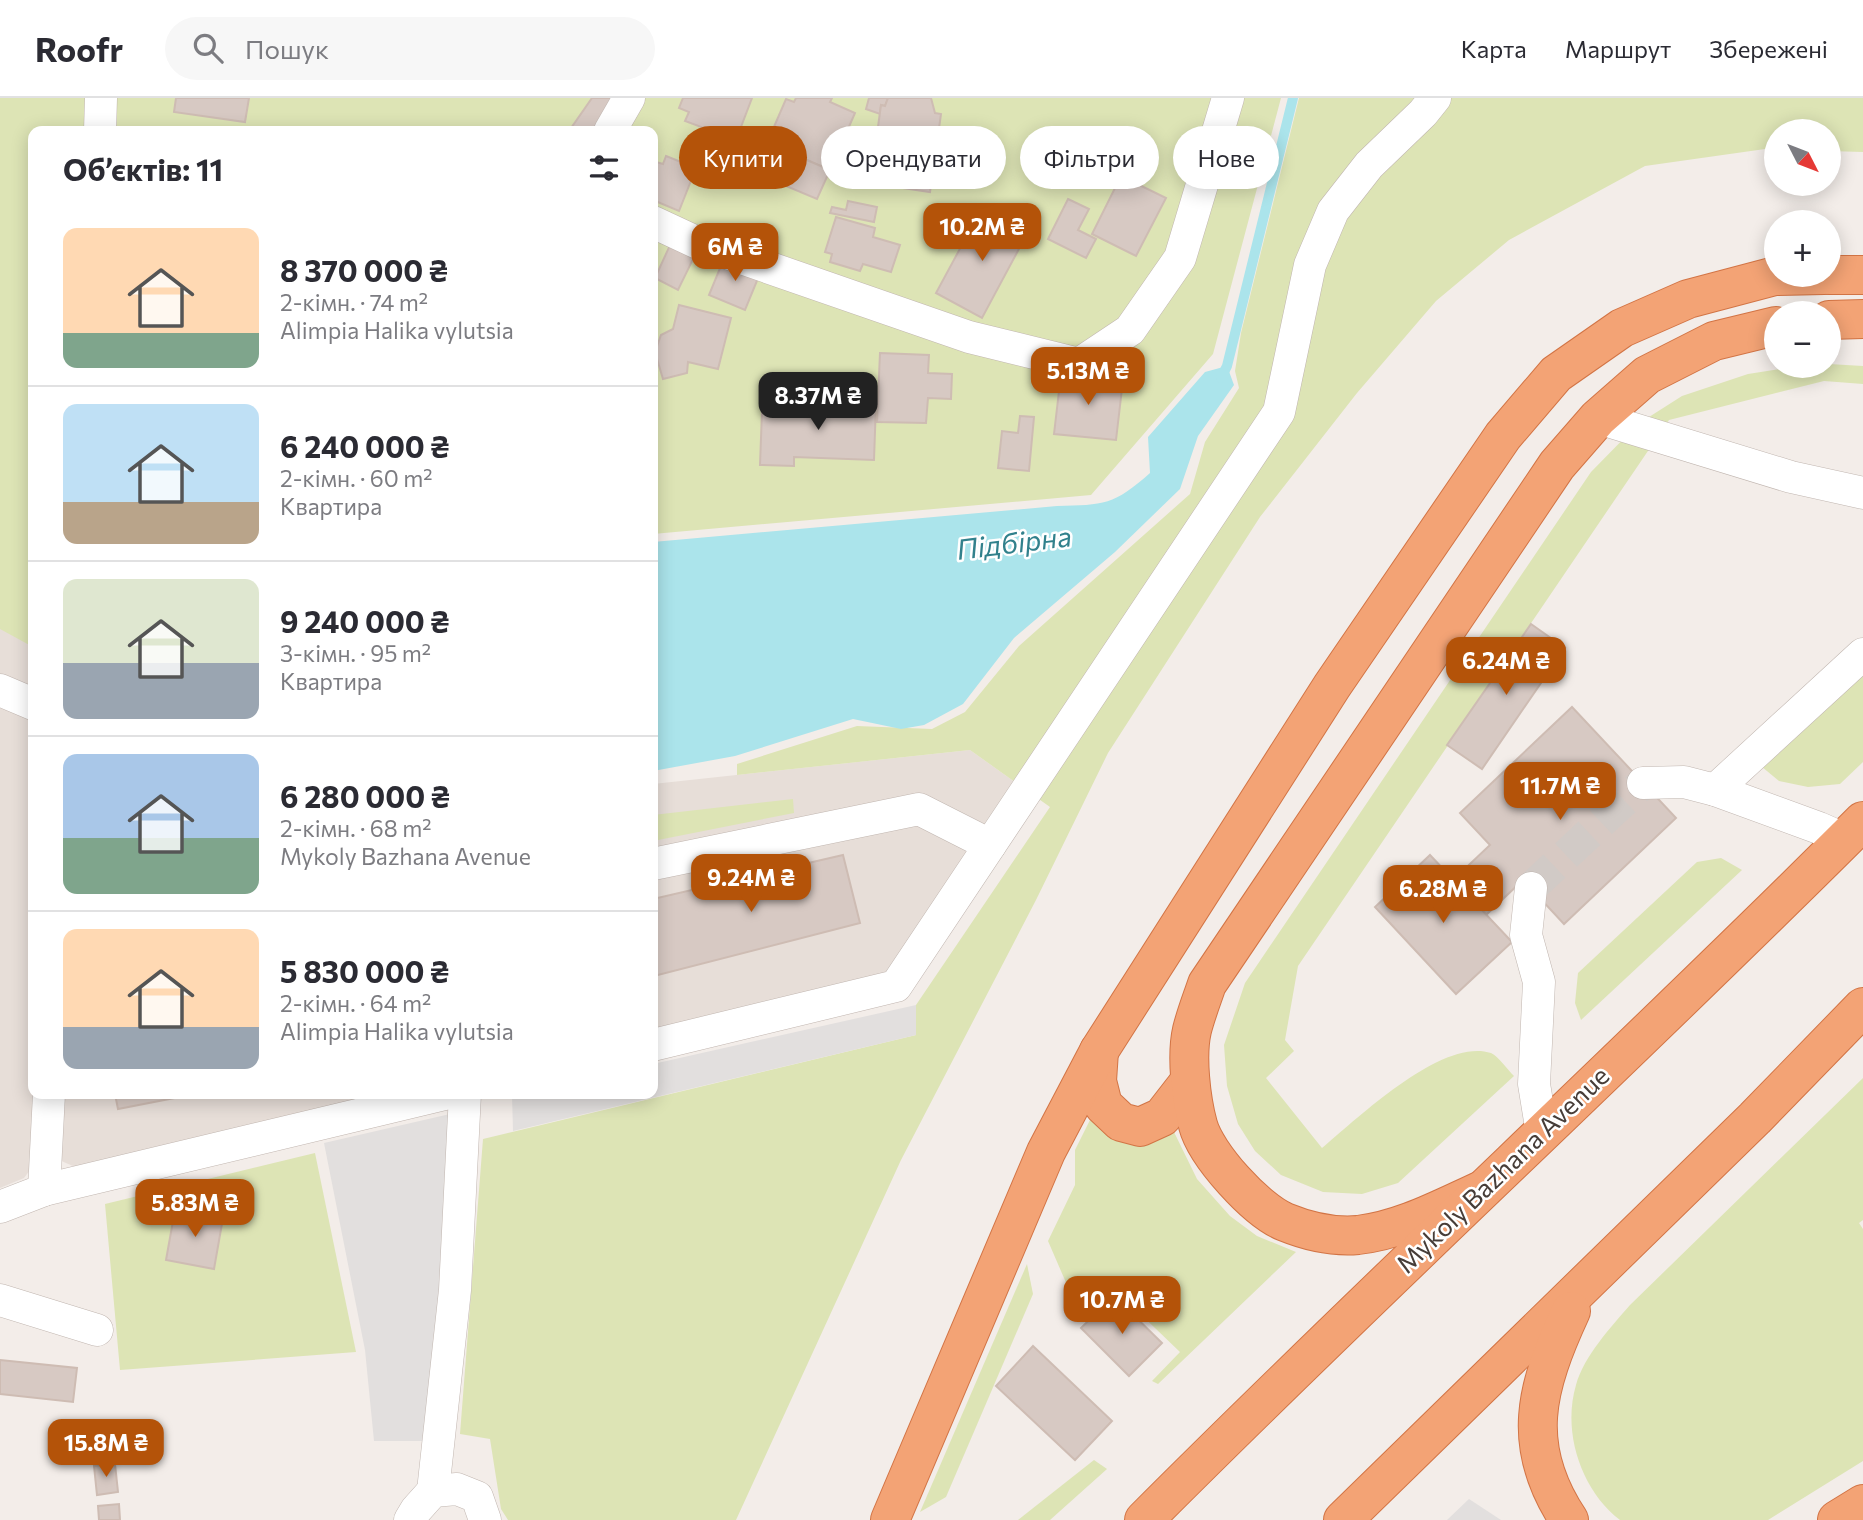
<!DOCTYPE html>
<html lang="uk">
<meta charset="utf-8">
<style>
:root{--surface:#fff;--page:#f7f7f7;--text:#2b2b33;--muted:#7c7c81;--line:#e1e1e2;--accent:#b45309}
body{margin:0;font-family:Commissioner,sans-serif;background:var(--page);color:var(--text);height:100vh;display:flex;flex-direction:column;font-size:26px;white-space:nowrap}
*{box-sizing:border-box;margin:0}
p{font-size:23px;color:var(--muted)}
.icon{flex:none;width:38px;height:38px;fill:none;stroke:currentColor;stroke-width:2;stroke-linecap:round;stroke-linejoin:round}
.map{position:relative;flex:1;overflow:hidden}
.details{position:absolute;left:28px;top:28px;width:630px;height:973px;display:flex;flex-direction:column;background:var(--surface);border-radius:14px;box-shadow:0 4px 18px #0003}
.details>*{flex:none}
.guide{position:absolute;left:679px;top:28px;width:665px;height:63px;display:flex;gap:14px}
.needle{width:46px;rotate:132deg}
.fabs{position:absolute;left:1764px;top:21px;display:grid;gap:14px}
.fabs a{display:grid;place-items:center;width:77px;height:77px;border-radius:50%;background:var(--surface);box-shadow:0 4px 18px #0003;font-size:35px}
.price{position:absolute;translate:-50% -60px;padding:0 16px;border-radius:14px;background:var(--accent);color:#fff;font-size:23px;line-height:46px;filter:drop-shadow(0 2px 4px #0008)}
.price::after{content:'';position:absolute;left:50%;top:42px;width:21px;height:16px;margin-left:-10px;background:inherit;clip-path:polygon(0 0,100% 0,50% 100%)}
.price.current{background:#222;color:#fff}
ul{padding:0;list-style:none}
li{display:flex;align-items:center;gap:21px;height:175px;padding:0 35px}
li+li{border-top:2px solid var(--line)}
li span{display:grid;place-items:center;flex:none;width:196px;height:140px;border-radius:14px;color:#555}
li>.icon{margin-inline-start:auto}
span .icon{width:84px;height:84px;fill:#fffc;stroke-width:1}
li b{font-size:30px}
h2{display:flex;justify-content:space-between;align-items:center;height:84px;padding:0 35px;font-size:30px}
.chip{padding:0 24px;border-radius:32px;background:var(--surface);box-shadow:0 4px 18px #0003;font-size:24px;line-height:63px}
.chip.current{background:var(--accent);color:#fff}
header{display:flex;align-items:center;gap:42px;box-sizing:border-box;height:98px;padding:0 35px;background:var(--surface);border-bottom:2px solid var(--line)}
header strong{font-size:33px}
nav{display:flex;gap:38px;margin-inline-start:auto;font-size:24px}
.search{width:490px;height:63px;background:var(--page);display:flex;align-items:center;gap:18px;box-sizing:border-box;padding:0 24px;border-radius:38px;color:var(--muted);font-size:26px}
.map>svg:first-child{display:block}
.residential{fill:#e7ded8}
.green{fill:#dde4b5}
.parking{fill:#e2dfde}
.water{fill:#abe4eb}
.lines{fill:none;stroke-linecap:round;stroke-linejoin:round}
.stream{stroke:#abe4eb;stroke-width:10}
.building{fill:#d7c9c3;stroke:#cebcb3;stroke-width:2}
.minor-tunnel{stroke:#d1cac6;stroke-width:32;stroke-dasharray:32 16;stroke-linecap:butt}
.minor-casing{stroke:#c1b6b0;stroke-width:33}
.highway-casing{stroke:#d27445;stroke-width:40}
.minor{stroke:#fff;stroke-width:32}
.highway{stroke:#f3a375;stroke-width:38}
.labels{text-anchor:middle;stroke-width:5;stroke-linejoin:round;paint-order:stroke}
.street-label{font-size:26px;fill:#473d38;stroke:#fff}
.water-label{font-size:28px;font-style:italic;fill:#31818c;stroke:#fff}
</style>
<header>
<strong>Roofr</strong>
<div class="search"><svg class="icon" aria-label="search" viewBox="0 0 24 24"><circle cx="10" cy="10" r="6"/><path d="M15 15l6 6"/></svg>Пошук</div>
<nav><a>Карта</a><a>Маршрут</a><a>Збережені</a></nav>
</header>
<div class="map">
<svg width="1863" height="1422" viewBox="0 0 1863 1422">
<rect width="100%" height="100%" fill="#f3ede9"/>
<g class="residential">
<polygon points="33,490 33,1068 24,1080 0,1090 0,491"/>
<polygon points="970,652 1019,687 892,878 653,935 653,686"/>
<polygon points="62,996 396,996 80,1071 59,1062"/>
</g>
<g class="green">
<polygon points="0,0 1281,0 1213,256 1091,397 653,436 653,33 33,33 33,549 0,531"/>
<polygon points="1299,0 1863,0 1863,54 1829,53 1829,33 1776,33 1776,51 1765,51 1645,68 1509,142 1436,203 1357,295 1260,419 1108,655 1036,802 901,1062 736,1422 508,1422 501,1411 490,1341 460,1336 483,1041 916,937 916,907 1050,709 970,652 737,677 737,666 857,628 932,631 965,614 1019,548 1190,396 1205,344 1239,290 1235,273 1241,235"/>
<path d="M1829,266L1863,268V286L1824,283L1669,322L1298,868L1285,942L1294,953L1266,980L1322,1050C1358,1020 1442,939 1491,955C1499,959 1507,971 1514,978L1398,1085L1362,1096L1323,1094L1281,1077L1255,1053L1238,1026L1227,988L1224,947L1245,885L1591,374L1638,326L1682,298L1748,276L1800,268Z"/>
<polygon points="1863,563 1863,664 1840,686 1808,689 1779,683 1756,664"/>
<polygon points="793,701 794,715 653,743 653,717"/>
<polygon points="1721,760 1742,772 1581,922 1575,905 1578,875 1697,764"/>
<path d="M1863,980V1122L1859,1125L1863,1131V1363L1768,1422H1620C1581,1392 1562,1334 1576,1287C1584,1258 1611,1229 1630,1207Z"/>
<polygon points="1091,1020 1149,1041 1174,1034 1197,1081 1230,1118 1257,1138 1296,1154 1158,1286 1152,1283 1180,1254 1106,1183 1077,1210 1048,1143 1075,1087 1075,1052"/>
<polygon points="315,1055 356,1254 120,1272 105,1106"/>
<polygon points="1027,1166 1033,1196 946,1399 920,1414"/>
<polygon points="1094,1362 1107,1371 1050,1422 1018,1422"/>
</g>
<g class="parking">
<polygon points="916,907 916,937 513,1033 512,997 653,996 653,966"/>
<polygon points="450,1016 441,1155 437,1268 430,1343 374,1343 365,1252 324,1045"/>
<polygon points="1469,1401 1501,1422 1447,1422"/>
</g>
<path class="water" d="M1227,268L1234,287L1198,338L1180,391L1115,454L1014,540L963,606L924,627L901,631L853,621L735,658L653,673V444L1057,408C1104,407 1114,407 1150,375L1148,339L1205,274Z"/>
<g class="lines">
<polyline class="stream" points="1221,280 1227,268 1293,0"/>
</g>
<g class="building">
<polygon points="176,0 249,0 245,24 174,14"/>
<polygon points="592,0 621,0 598,33 569,33"/>
<polygon points="683,0 752,0 736,42 685,23 689,14 679,10"/>
<polygon points="796,0 832,0 830,4 855,15 830,72 767,45 786,1 794,4"/>
<polygon points="869,0 888,0 885,8 881,7 880,16 866,11"/>
<polygon points="888,0 931,0 935,15 941,16 930,94 869,85 874,58 865,50 864,39 872,31 878,29 881,7 885,8"/>
<polygon points="772,47 830,72 817,101 760,77"/>
<polygon points="708,48 735,57 728,81 701,73"/>
<polygon points="666,58 696,70 679,113 653,102 653,63 663,66"/>
<polygon points="1121,78 1166,100 1136,158 1092,136"/>
<polygon points="1068,101 1089,111 1078,132 1096,141 1086,160 1048,141"/>
<polygon points="848,103 877,109 874,124 830,115 832,109 846,112"/>
<polygon points="982,110 1028,134 982,220 936,195"/>
<polygon points="836,119 875,130 873,139 900,147 891,174 863,166 860,173 830,164 832,156 825,154"/>
<polygon points="671,145 695,157 678,192 655,180"/>
<polygon points="725,158 761,173 745,212 709,197"/>
<polygon points="679,207 731,220 718,271 688,264 687,275 663,281 655,254 661,237 673,231"/>
<polygon points="880,255 929,257 928,275 952,276 951,301 928,300 926,325 877,324"/>
<polygon points="1061,276 1123,282 1116,342 1054,336"/>
<polygon points="786,302 876,305 874,362 794,359 794,368 760,367 762,313 785,314"/>
<polygon points="1020,318 1034,319 1029,373 998,370 1002,333 1018,335"/>
<polygon points="1531,526 1565,550 1482,671 1447,647"/>
<polygon points="1572,609 1676,720 1564,826 1523,782 1486,817 1453,782 1490,747 1460,715"/>
<polygon points="843,757 860,825 654,878 653,801"/>
<polygon points="1430,757 1512,844 1456,896 1375,809"/>
<polygon points="115,996 195,996 118,1011"/>
<polygon points="175,1112 223,1120 214,1171 166,1162"/>
<polygon points="1114,1198 1162,1245 1129,1278 1081,1230"/>
<polygon points="1033,1248 1112,1323 1075,1362 996,1288"/>
<polygon points="0,1262 77,1270 73,1304 0,1296"/>
<polygon points="115,1366 118,1394 97,1397 94,1368"/>
<polygon points="119,1406 120,1422 99,1422 98,1408"/>
</g>
<g class="lines">
<polyline class="minor-tunnel" points="1531,790 1643,685"/>
<defs>
<g id="minor">
<polyline points="100,33 101,0"/>
<polyline points="610,33 629,0"/>
<polyline points="653,124 698,145 969,239 1079,266 1130,232 1180,160 1228,0"/>
<polyline points="1598,320 1791,379 1863,395"/>
<polyline points="0,592 33,606"/>
<polyline points="1643,685 1684,684 1715,692 1819,730 1844,741"/>
<polyline points="1715,692 1863,556"/>
<polyline points="653,766 919,711 990,747"/>
<polyline points="1531,790 1526,837 1539,884 1534,986 1542,1035"/>
<polyline points="653,947 896,888 1279,314 1310,167 1333,113 1369,67 1423,15 1435,0"/>
<polyline points="44,1092 49,996"/>
<polyline points="0,1109 44,1092 445,996"/>
<polyline points="0,1202 97,1232"/>
<polyline points="433,1393 455,1192 465,996"/>
<polyline points="410,1422 416,1412 433,1393 457,1391 477,1399 485,1422"/>
</g>
<g id="highway">
<polyline points="1829,177 1863,177"/>
<polyline points="1829,222 1863,221"/>
<polyline points="1099,953 1097,983 1103,1007 1121,1024 1140,1029 1162,1019 1190,983"/>
<path d="M1482,1092C1442,1110 1402,1132 1358,1137C1334,1139 1307,1133 1285,1124C1256,1112 1206,1057 1198,1027C1191,1001 1186,958 1192,932C1196,916 1202,901 1207,886L1557,367L1598,320L1647,277L1714,243L1776,228"/>
<polyline points="890,1422 1046,1054 1099,953 1332,588 1503,338 1556,276 1622,230 1688,201 1775,178 1824,177"/>
<path d="M1144,1422C1380,1185 1627,959 1863,723"/>
<polyline points="1343,1422 1755,1020 1863,909"/>
<path d="M1569,1422C1519,1347 1536,1289 1571,1213"/>
<polyline points="1837,1422 1863,1406"/>
</g>
</defs>
<use href="#minor" class="minor-casing"/>
<use href="#highway" class="highway-casing"/>
<use href="#minor" class="minor"/>
<use href="#highway" class="highway"/>
</g>
<g class="labels">
<g class="street-label">
<text transform="translate(1503 1072) rotate(-44)" y="9">Mykoly Bazhana Avenue</text>
</g>
<g class="water-label">
<text transform="translate(1014 445) rotate(-7)" y="10">Підбірна</text>
</g>
</g>
</svg>
<div class="fabs">
<a><svg class="needle" viewBox="-14 -14 28 28"><path d="M0-13l5 13h-10z" fill="#e53935"/><path d="M0 13l5-13h-10z" fill="#7c7c81"/></svg></a>
<a>+</a>
<a>−</a>
</div>
<b class="price" style="left:982px;top:165px">10.2M ₴</b>
<b class="price" style="left:735px;top:185px">6M ₴</b>
<b class="price" style="left:1088px;top:309px">5.13M ₴</b>
<b class="price current" style="left:818px;top:334px">8.37M ₴</b>
<b class="price" style="left:1506px;top:599px">6.24M ₴</b>
<b class="price" style="left:1560px;top:724px">11.7M ₴</b>
<b class="price" style="left:751px;top:816px">9.24M ₴</b>
<b class="price" style="left:1443px;top:827px">6.28M ₴</b>
<b class="price" style="left:195px;top:1141px">5.83M ₴</b>
<b class="price" style="left:1122px;top:1238px">10.7M ₴</b>
<b class="price" style="left:106px;top:1381px">15.8M ₴</b>
<div class="guide">
<a class="chip current">Купити</a>
<a class="chip">Орендувати</a>
<a class="chip">Фільтри</a>
<a class="chip">Нове</a>
</div>
<section class="details">
<h2>Об’єктів: 11<svg class="icon" aria-label="filters" viewBox="0 0 24 24"><path d="M4 7h16M4 17h16"/><circle cx="9" cy="7" r="2"/><circle cx="15" cy="17" r="2"/></svg></h2>
<ul>
<li><span style="background:linear-gradient(#ffd9b3 75%,#7fa58c 0)"><svg class="icon" aria-label="home" viewBox="0 0 24 24"><path d="M3 11l9-7 9 7M6 9v11h12V9"/></svg></span><div><b>8 370 000 ₴</b><p>2-кімн. · 74 m²</p><p>Alimpia Halika vylutsia</p></div></li>
<li><span style="background:linear-gradient(#bfe0f5 70%,#b9a48a 0)"><svg class="icon" aria-label="home" viewBox="0 0 24 24"><path d="M3 11l9-7 9 7M6 9v11h12V9"/></svg></span><div><b>6 240 000 ₴</b><p>2-кімн. · 60 m²</p><p>Квартира</p></div></li>
<li><span style="background:linear-gradient(#dfe7d0 60%,#9aa5b1 0)"><svg class="icon" aria-label="home" viewBox="0 0 24 24"><path d="M3 11l9-7 9 7M6 9v11h12V9"/></svg></span><div><b>9 240 000 ₴</b><p>3-кімн. · 95 m²</p><p>Квартира</p></div></li>
<li><span style="background:linear-gradient(#a9c7e8 60%,#7fa58c 0)"><svg class="icon" aria-label="home" viewBox="0 0 24 24"><path d="M3 11l9-7 9 7M6 9v11h12V9"/></svg></span><div><b>6 280 000 ₴</b><p>2-кімн. · 68 m²</p><p>Mykoly Bazhana Avenue</p></div></li>
<li><span style="background:linear-gradient(#ffd9b3 70%,#9aa5b1 0)"><svg class="icon" aria-label="home" viewBox="0 0 24 24"><path d="M3 11l9-7 9 7M6 9v11h12V9"/></svg></span><div><b>5 830 000 ₴</b><p>2-кімн. · 64 m²</p><p>Alimpia Halika vylutsia</p></div></li>
</ul>
</section>
</div>
